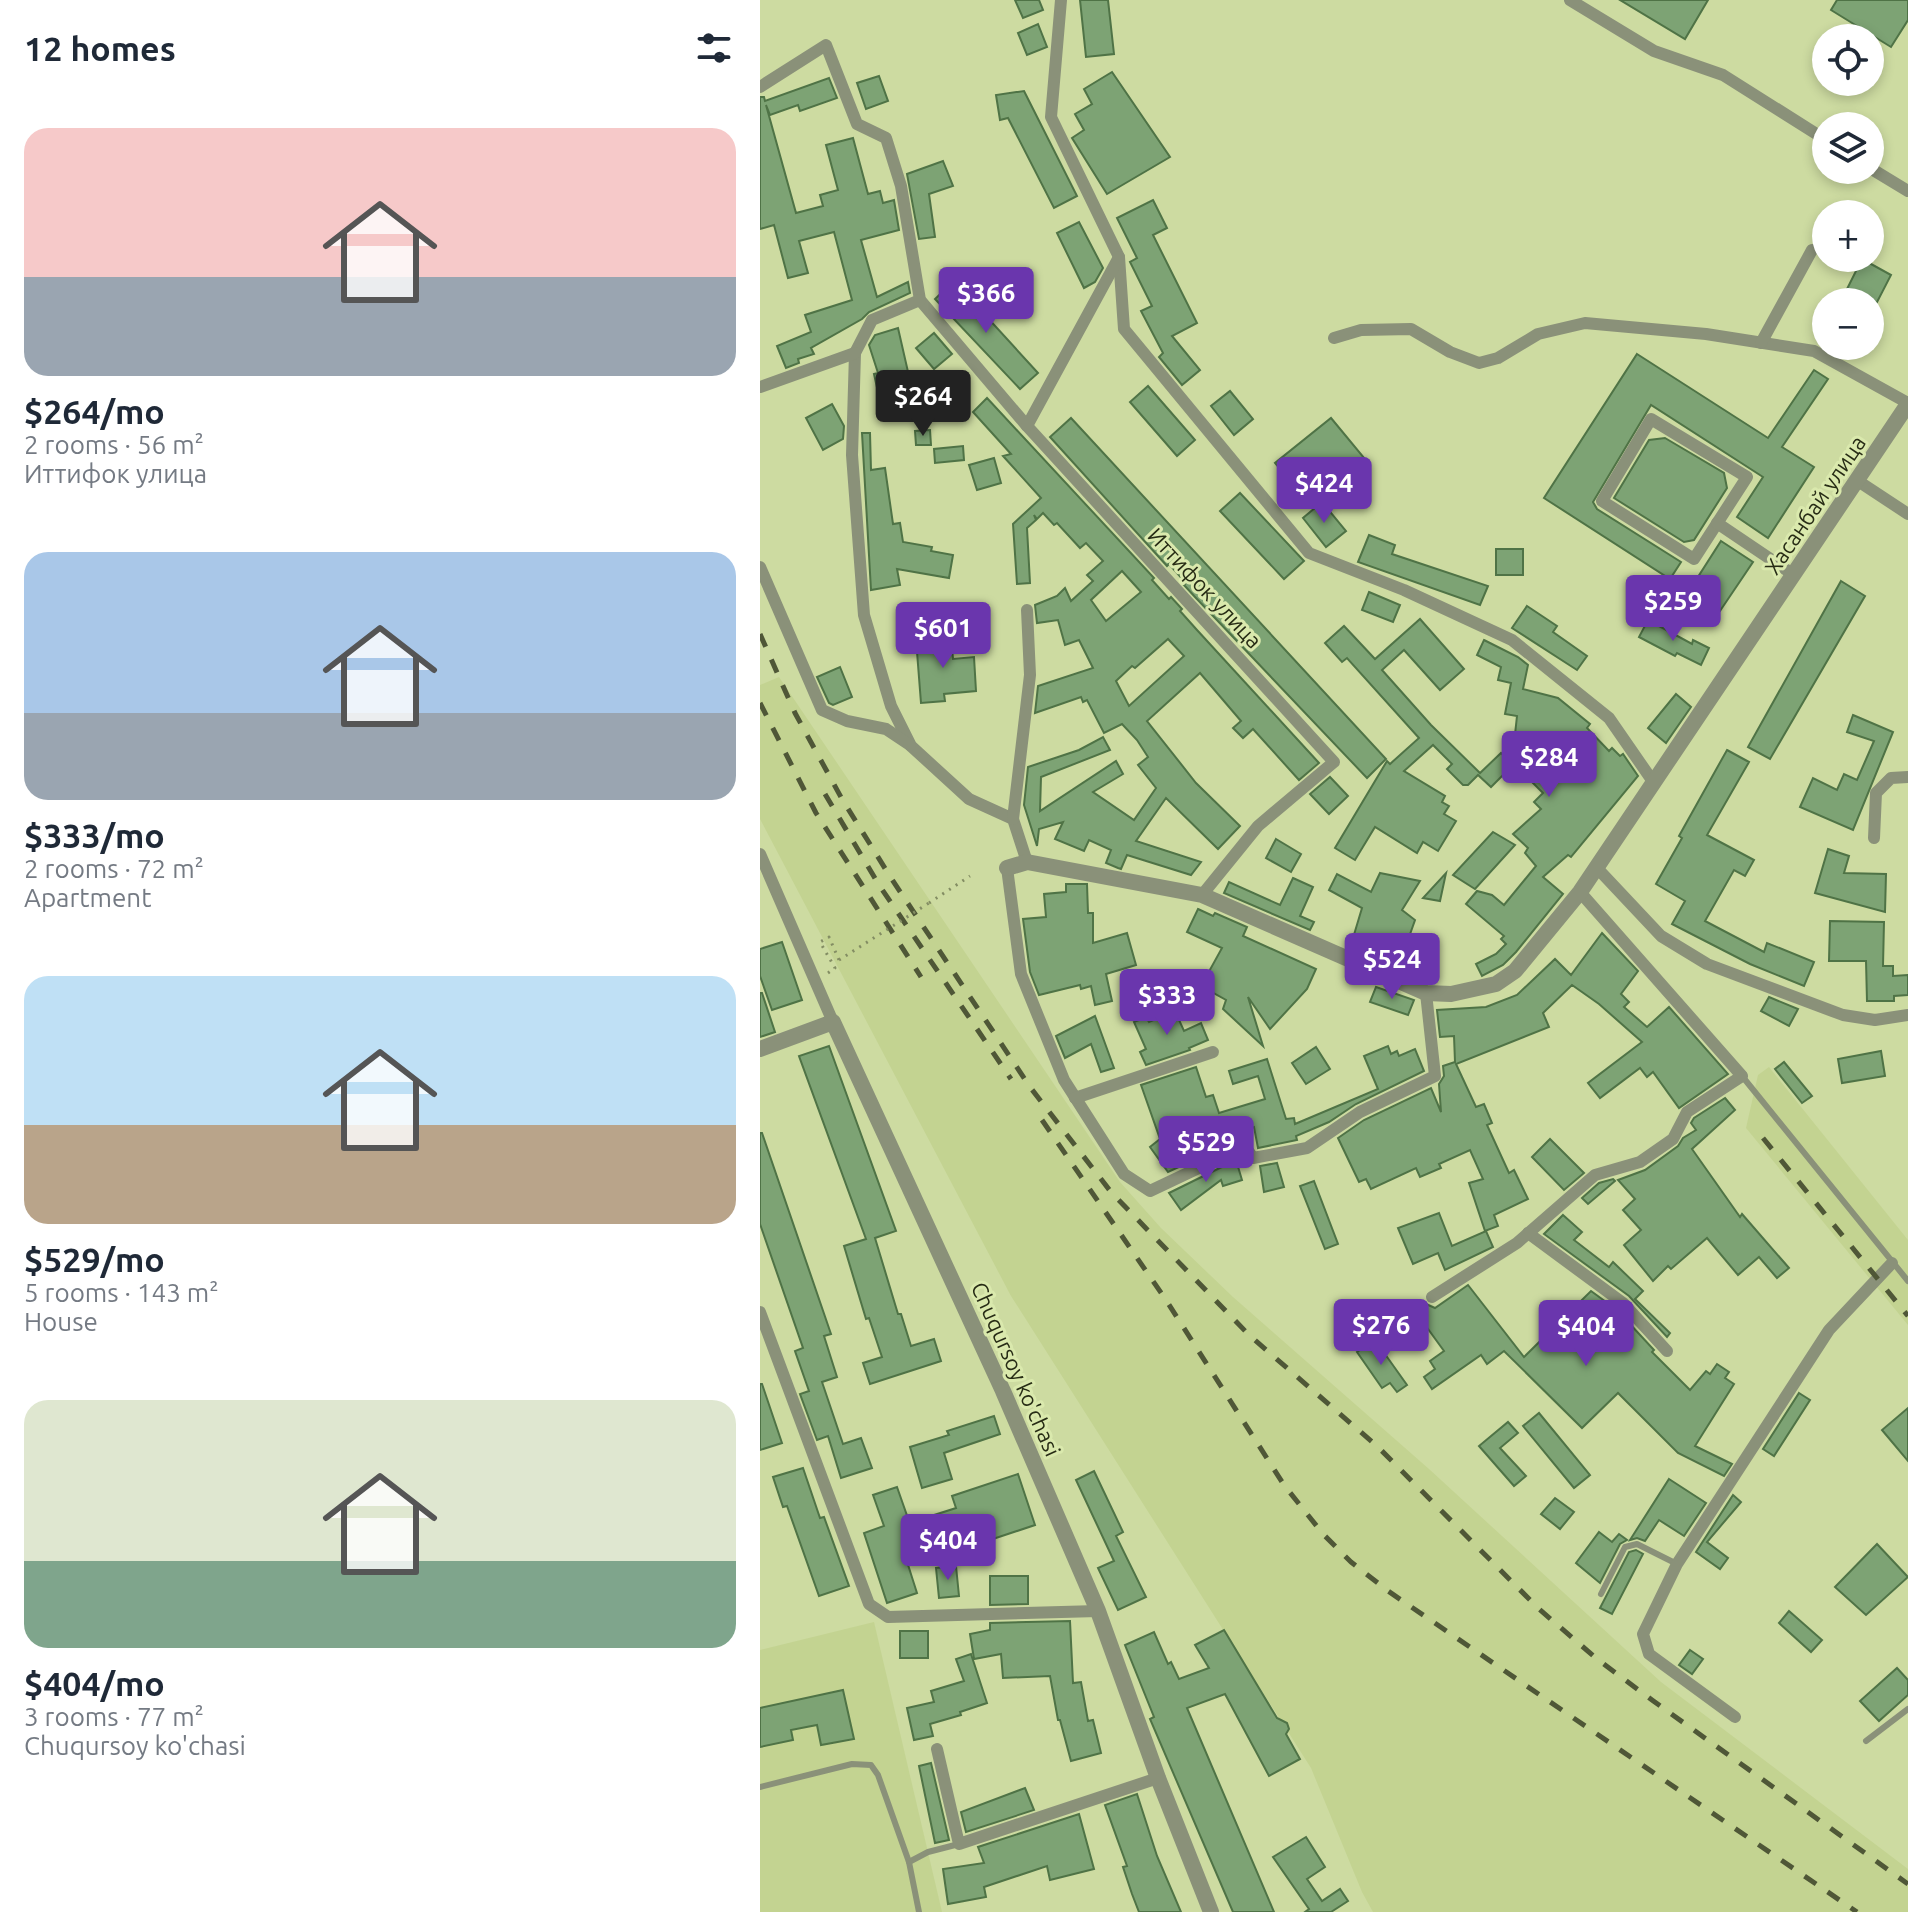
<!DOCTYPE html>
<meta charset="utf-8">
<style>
:root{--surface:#fff;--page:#f6f6f7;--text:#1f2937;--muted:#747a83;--accent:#6a36ad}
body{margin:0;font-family:Ubuntu,sans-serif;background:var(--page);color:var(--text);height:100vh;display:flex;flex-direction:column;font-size:30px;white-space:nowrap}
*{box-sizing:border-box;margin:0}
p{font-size:26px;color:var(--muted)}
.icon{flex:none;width:44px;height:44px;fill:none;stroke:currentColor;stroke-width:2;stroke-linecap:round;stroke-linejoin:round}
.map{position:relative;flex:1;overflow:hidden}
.panel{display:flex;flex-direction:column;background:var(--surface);width:760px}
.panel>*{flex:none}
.tools{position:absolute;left:1052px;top:24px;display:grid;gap:16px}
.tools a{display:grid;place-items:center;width:72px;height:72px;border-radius:50%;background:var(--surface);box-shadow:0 4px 12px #0003;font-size:40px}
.price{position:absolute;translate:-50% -68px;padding:0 18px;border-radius:8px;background:var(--accent);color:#fff;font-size:26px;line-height:52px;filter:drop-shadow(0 2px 4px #0008)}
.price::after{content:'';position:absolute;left:50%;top:48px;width:24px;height:18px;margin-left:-12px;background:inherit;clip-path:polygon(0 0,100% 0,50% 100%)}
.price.current{background:#222;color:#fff}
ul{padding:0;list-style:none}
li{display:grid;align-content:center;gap:16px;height:424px;padding:0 24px}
li span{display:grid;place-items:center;height:248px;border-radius:24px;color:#555}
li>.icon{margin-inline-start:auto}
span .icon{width:144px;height:144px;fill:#fffc;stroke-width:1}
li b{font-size:34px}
h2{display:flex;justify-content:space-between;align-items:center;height:96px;padding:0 24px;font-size:34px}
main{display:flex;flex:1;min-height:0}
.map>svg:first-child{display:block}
.built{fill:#c3d391}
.building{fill:#7da374;stroke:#4f7346;stroke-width:2;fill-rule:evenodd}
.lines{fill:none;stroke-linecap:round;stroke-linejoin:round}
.path{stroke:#838d63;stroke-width:3;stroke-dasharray:2 6;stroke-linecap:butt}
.service{stroke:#8a9179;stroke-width:6}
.minor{stroke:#8a9179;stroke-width:12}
.tertiary{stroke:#8a9179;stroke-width:16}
.rail{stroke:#4f5737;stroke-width:5;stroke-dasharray:14 14;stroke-linecap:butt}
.path-bridge{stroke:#838d63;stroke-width:3;stroke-dasharray:2 6;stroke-linecap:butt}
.labels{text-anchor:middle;stroke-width:6;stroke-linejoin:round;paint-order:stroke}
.street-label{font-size:22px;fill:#272c15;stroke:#dae9ad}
</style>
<main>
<section class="panel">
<h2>12 homes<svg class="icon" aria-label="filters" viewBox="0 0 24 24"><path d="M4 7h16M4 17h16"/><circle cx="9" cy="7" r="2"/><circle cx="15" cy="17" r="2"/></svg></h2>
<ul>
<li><span style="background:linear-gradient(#f6c9c9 60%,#9aa5b1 0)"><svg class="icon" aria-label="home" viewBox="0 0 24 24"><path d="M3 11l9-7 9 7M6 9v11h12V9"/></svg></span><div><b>$264/mo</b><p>2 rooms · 56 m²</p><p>Иттифок улица</p></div></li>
<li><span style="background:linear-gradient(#a9c7e8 65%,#9aa5b1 0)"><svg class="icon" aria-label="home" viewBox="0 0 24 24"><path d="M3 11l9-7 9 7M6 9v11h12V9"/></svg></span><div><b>$333/mo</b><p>2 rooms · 72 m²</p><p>Apartment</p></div></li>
<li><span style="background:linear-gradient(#bfe0f5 60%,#b9a48a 0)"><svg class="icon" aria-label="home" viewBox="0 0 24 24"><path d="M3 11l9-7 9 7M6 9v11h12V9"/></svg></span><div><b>$529/mo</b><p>5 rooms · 143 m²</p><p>House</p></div></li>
<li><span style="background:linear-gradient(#dfe7d0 65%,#7fa58c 0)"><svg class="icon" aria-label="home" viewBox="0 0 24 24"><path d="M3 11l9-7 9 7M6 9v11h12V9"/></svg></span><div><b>$404/mo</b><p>3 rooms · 77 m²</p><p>Chuqursoy ko'chasi</p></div></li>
</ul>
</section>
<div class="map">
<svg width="1148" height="1912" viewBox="0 0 1148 1912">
<rect width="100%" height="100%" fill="#cddba1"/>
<g class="built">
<polygon points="19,677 360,1182 401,1228 473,1297 669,1469 901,1682 1148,1869 1148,1912 613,1912 602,1892 551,1768 251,1296 0,819 0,685"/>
<polygon points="1009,1067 1148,1240 1148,1325 986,1128 998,1075"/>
<polygon points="114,1622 182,1912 0,1912 0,1650"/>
</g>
<g class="building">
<polygon points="255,0 279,0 283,10 263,18"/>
<polygon points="320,0 348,0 354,54 326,57"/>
<polygon points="860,0 948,0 925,39"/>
<polygon points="1077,0 1148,0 1148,20 1131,47 1071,10"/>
<polygon points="278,24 287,47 267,55 258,33"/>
<polygon points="352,72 410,157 347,194 312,138 324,130 315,114 332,104 324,89"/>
<polygon points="119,76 128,101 106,109 97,83"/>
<polygon points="69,78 77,98 40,111 38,105 10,115 6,105 36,213 63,206 60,195 78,190 66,145 93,138 108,194 120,191 123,203 134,200 139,230 101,240 117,297 148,282 150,293 109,312 102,319 51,348 54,354 38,359 39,363 26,368 17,346 51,332 45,315 92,300 74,232 39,241 48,273 28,278 14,225 0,229 0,97 4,97 5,101"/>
<polygon points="264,91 317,196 294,208 248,118 240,120 236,95"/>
<polygon points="183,161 193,186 169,194 175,237 159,239 147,174"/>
<polygon points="393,200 407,228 393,235 437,323 412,336 440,370 422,385 399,357 403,353 381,311 392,306 370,262 377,258 357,218"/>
<polygon points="319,222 343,268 335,282 324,288 297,233"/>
<polygon points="1102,259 1131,275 1114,308 1110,306 1110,302 1103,302 1085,293"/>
<polygon points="194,281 278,373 260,389 175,299"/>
<polygon points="138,328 151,385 118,392 114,374 118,373 109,345 115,335"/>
<polygon points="174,333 192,354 174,369 156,348"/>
<polygon points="877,354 1008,438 1054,370 1068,379 1022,447 1054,467 1008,538 977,517 1003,477 891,405 833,502 837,509 921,562 910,579 784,498"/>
<polygon points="388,386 435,440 417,456 370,402"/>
<polygon points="470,391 493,419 474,435 451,406"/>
<path d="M227,398L394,578L392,580L409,599L411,597L422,609L420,611L437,630L559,763L539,780L493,729L483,738L473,728L481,721L440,673L387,721L436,783L480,826L458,849L406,798L376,841L441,862L431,875L367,855L361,869L358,868L346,863L351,850L329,840L324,851L295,839L303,822L279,829L277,846L264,805L268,767L319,750L343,737L350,750L281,777L280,811L356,761L363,774L333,792L374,820L396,788L378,765L388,757L377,740L362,724L344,733L327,700L323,702L321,697L275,713L278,686L333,668L319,640L305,645L298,620L277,623L275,605L297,596L305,588L311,601L333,581L327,575L343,561L326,543L320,548L297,523L294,525L283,513L277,519L274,515L276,520L267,528L270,583L257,584L253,524L281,498L243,456L251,454L213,412ZM362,571L381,592L346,621L331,600ZM408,639L424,656L369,706L356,681L372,666L375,668Z"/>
<polygon points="72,404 84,426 83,439 63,450 46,418"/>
<polygon points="311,418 626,759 607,778 435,597 424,585 426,583 409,564 407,566 290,437"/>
<polygon points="571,418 605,459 549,504 515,463"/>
<polygon points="170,430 171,445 156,445 155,431"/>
<polygon points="102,433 110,433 111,470 125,468 133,524 140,523 143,542 172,547 171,551 193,555 189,578 137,569 140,585 111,590"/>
<polygon points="905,438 964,473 967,488 934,540 924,542 854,498 889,440"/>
<polygon points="203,446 204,460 175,463 174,449"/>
<polygon points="234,458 241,483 217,490 209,465"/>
<polygon points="480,493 544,561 524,579 460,511"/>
<polygon points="562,502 586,531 566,547 543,518"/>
<polygon points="609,535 635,545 632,554 728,586 720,605 598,562"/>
<polygon points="961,541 993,562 960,611 929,591"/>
<rect x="736" y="549" width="27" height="26"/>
<polygon points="1081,581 1105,596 1010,759 988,747"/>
<polygon points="609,592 640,605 633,622 602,610"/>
<polygon points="767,606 797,626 793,632 827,656 817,670 752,628"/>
<polygon points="660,619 704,669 680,690 644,650 622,670 671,725 720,773 741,753 753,765 731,787 718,775 708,785 703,785 687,769 692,764 673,745 644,771 685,796 682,802 689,806 684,814 696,821 678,851 663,842 657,853 615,827 595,860 575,848 627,761 630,764 659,738 587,658 582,662 565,643 584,626 615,659"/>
<polygon points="888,620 932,644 933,640 949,648 941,665 917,653 915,656 879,637"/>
<polygon points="191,636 193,659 214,657 216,691 184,694 185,701 161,703 156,639"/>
<polygon points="724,640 758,657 768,665 763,689 798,698 830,724 827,728 849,751 852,748 860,756 863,754 878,776 811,857 808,855 783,877 803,894 756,952 743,965 722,976 716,964 736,954 746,944 741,939 744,936 706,904 717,891 732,895 744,905 776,866 765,853 768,848 753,834 781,809 774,802 783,793 752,762 757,716 745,714 751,683 738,680 741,667 717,655"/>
<polygon points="80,667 92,697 73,705 69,703 57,677"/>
<polygon points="916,694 931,707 906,743 888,728"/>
<polygon points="1093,715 1133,732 1093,830 1040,807 1053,778 1077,790 1084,774 1097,780 1114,741 1087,732"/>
<polygon points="967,750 989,762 947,835 994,860 985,876 974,870 945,921 1004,952 1007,943 1054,962 1044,986 990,964 912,924 925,901 896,884 922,838 919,836"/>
<polygon points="570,777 588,796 569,814 550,794"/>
<polygon points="733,832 755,845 715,889 693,875"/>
<polygon points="516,839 541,854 531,872 506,858"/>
<polygon points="1068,849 1089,856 1084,873 1126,874 1125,912 1055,893"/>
<polygon points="620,873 660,881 642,910 655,920 643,954 668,961 664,972 590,948 602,908 569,890 577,874 611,892"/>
<polygon points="686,873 680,901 663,898"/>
<polygon points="533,878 553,887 540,916 554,922 550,930 464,893 469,882 520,905"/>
<polygon points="306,884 327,884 328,913 333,913 333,943 367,933 376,965 346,974 352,1001 335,1005 331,986 321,989 320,985 279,995 270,972 263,919 286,917 284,894 306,892"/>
<polygon points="438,909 453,916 455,913 487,927 483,936 556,969 547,989 510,1029 488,997 503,1046 463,1009 466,1000 441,986 462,948 427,932"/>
<polygon points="1070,921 1124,922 1123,966 1133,966 1133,976 1148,975 1148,995 1134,996 1134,1001 1107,1001 1106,961 1069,961"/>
<polygon points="842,933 878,971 861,994 869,1002 864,1007 887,1027 909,1007 968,1074 919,1108 893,1072 887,1077 880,1068 840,1098 828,1083 882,1042 839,1004 812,985 783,1013 789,1027 696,1064 716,1107 724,1104 732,1123 727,1125 749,1173 754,1170 768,1199 734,1215 738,1226 725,1231 709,1183 723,1179 710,1150 679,1164 681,1168 660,1177 656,1168 611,1189 606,1179 599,1182 578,1138 604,1120 671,1088 681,1112 679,1084 684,1076 683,1066 695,1062 694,1036 680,1037 677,1010 726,1007 757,995 795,959 811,975"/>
<polygon points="22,942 42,1000 12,1010 0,976 0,949"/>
<polygon points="616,987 654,1000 648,1015 610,1002"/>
<polygon points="0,993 2,993 15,1032 0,1037"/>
<polygon points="1009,997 1038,1009 1029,1026 1001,1011"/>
<polygon points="415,1011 424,1031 441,1023 448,1040 429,1048 430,1050 386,1065 380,1052 386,1049 374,1022 386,1017 389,1022"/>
<polygon points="335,1016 354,1068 341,1072 331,1044 305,1058 296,1036"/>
<polygon points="69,1046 136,1231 115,1238 138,1314 141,1314 151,1346 174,1339 181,1361 110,1384 103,1363 122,1357 109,1318 106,1319 84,1246 106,1239 39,1056"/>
<polygon points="628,1046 631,1054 637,1051 639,1056 655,1049 664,1071 596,1104 569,1122 536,1136 537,1140 498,1148 494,1127 469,1136 471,1143 408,1172 390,1147 400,1139 381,1085 436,1067 446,1097 453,1095 459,1113 505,1099 498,1076 473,1084 469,1071 507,1059 526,1119 534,1118 535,1124 618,1089 604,1056"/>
<polygon points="556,1047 570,1069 546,1084 532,1063"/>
<polygon points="1121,1051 1125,1076 1082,1083 1078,1059"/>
<polygon points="1024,1062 1052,1096 1042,1103 1015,1069"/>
<polygon points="965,1098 975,1110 932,1149 980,1217 982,1214 1029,1268 1017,1278 999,1257 978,1275 947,1238 911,1269 908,1266 893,1281 864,1245 881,1230 863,1210 875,1199 858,1180 885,1170 918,1146 923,1138 936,1130 931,1123 934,1118"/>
<polygon points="0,1133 2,1133 71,1334 64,1336 77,1377 62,1382 83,1444 101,1438 112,1468 81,1478 68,1436 57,1440 40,1394 49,1391 35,1351 43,1348 0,1224"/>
<polygon points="790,1139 824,1173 804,1190 772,1157"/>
<polygon points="476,1160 482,1180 463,1186 461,1180 421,1210 409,1193"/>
<polygon points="517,1163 524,1187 504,1192 500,1166"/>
<polygon points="853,1179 855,1181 828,1204 822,1198 839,1183"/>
<polygon points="554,1181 578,1244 565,1249 540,1186"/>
<polygon points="679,1213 692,1246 726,1231 733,1247 685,1270 678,1253 653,1264 638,1228"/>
<polygon points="803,1215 822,1232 814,1240 849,1267 853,1262 883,1291 875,1299 910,1333 907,1337 869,1296 784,1234"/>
<polygon points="708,1285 764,1357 831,1291 857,1310 894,1350 892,1352 930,1390 946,1371 950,1374 957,1364 969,1372 965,1378 974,1384 935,1446 972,1464 964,1476 918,1453 858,1393 822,1428 744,1351 727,1364 721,1355 672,1389 664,1377 675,1369 670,1361 684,1351 655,1311 666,1304 675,1308"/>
<polygon points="615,1340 647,1385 637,1392 630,1383 622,1388 597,1352"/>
<polygon points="0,1384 2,1384 22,1443 0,1450"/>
<polygon points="1039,1393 1050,1400 1014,1456 1003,1449"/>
<polygon points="1148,1408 1148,1461 1122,1430"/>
<polygon points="779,1413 830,1475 814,1488 763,1426"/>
<polygon points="234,1416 240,1434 184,1453 192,1479 162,1488 150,1447 189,1435 187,1431"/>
<polygon points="748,1422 758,1433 740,1448 766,1476 754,1486 719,1446"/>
<polygon points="43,1468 60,1518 64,1517 89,1586 59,1596 27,1506 23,1507 13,1477"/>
<polygon points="334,1471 363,1532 356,1536 386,1597 358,1610 338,1568 354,1561 316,1480"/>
<polygon points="258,1474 275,1525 209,1547 204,1530 177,1538 171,1516 196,1508 192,1496"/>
<polygon points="909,1479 946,1503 924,1536 899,1520 885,1541 877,1538 870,1540"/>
<polygon points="137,1487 157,1544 143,1549 157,1593 127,1603 104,1533 124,1526 113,1495"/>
<polygon points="973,1495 981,1502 947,1542 968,1558 960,1569 936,1552"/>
<polygon points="795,1498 814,1512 800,1529 781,1514"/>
<polygon points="839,1532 852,1542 859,1534 867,1540 860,1544 840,1583 816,1563"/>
<polygon points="1117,1544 1148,1577 1106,1615 1075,1587"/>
<polygon points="876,1550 883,1554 852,1614 840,1608 869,1552"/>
<polygon points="196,1566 199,1596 179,1598 176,1568"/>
<polygon points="230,1576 268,1576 268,1604 230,1605"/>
<polygon points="1029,1611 1062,1640 1051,1652 1019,1623"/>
<polygon points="310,1621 313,1683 321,1682 328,1721 333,1720 341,1753 311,1761 300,1720 298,1720 290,1676 243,1678 241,1654 214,1659 210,1634 230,1630 230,1623"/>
<polygon points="464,1630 517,1718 527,1723 529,1729 526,1734 540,1759 509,1776 465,1694 427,1708 514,1912 473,1912 390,1719 394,1717 365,1645 394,1632 408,1664 411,1662 419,1679 449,1668 435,1645"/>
<rect x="140" y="1631" width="28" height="27"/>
<polygon points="930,1650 943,1659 932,1674 919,1665"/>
<polygon points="211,1654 227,1703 200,1712 201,1715 170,1724 173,1736 154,1740 147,1708 174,1702 171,1691 204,1681 196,1659"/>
<polygon points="1137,1668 1148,1680 1148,1695 1119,1721 1100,1701"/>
<polygon points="83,1690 94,1739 61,1745 57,1725 31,1730 33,1740 0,1747 0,1708"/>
<polygon points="171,1763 189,1840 175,1843 159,1766"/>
<polygon points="265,1788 274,1810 206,1832 201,1812"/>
<polygon points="377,1794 397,1856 421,1912 379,1912 372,1894 363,1867 367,1866 345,1805"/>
<polygon points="319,1814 334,1869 290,1880 287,1866 224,1887 226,1897 188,1904 183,1869 224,1863 218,1847"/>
<polygon points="546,1837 565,1867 547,1879 562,1901 580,1889 588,1901 571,1912 545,1912 549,1909 513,1857"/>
</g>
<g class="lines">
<g class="path">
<polyline points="169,903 210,876"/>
<polyline points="68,973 75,968 60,942 69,937 79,960"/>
</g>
<g class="service">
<polyline points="982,1076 1148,1281"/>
<polyline points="841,1594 865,1547 877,1544 917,1564"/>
<polyline points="1106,1741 1148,1709"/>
<polyline points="0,1787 92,1764 111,1765 118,1775 149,1862 159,1912"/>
<polyline points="149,1862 168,1852 199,1844"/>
</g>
<g class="minor">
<polyline points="301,0 291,117 359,257 364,329 549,553 644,590 752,640 849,718 894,783"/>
<polyline points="810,0 894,51 963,75 1066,140"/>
<polyline points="0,87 66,45 97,124 126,138 141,186 160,300 267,426 574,762 498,826 442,895"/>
<polyline points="1110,168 1148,191"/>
<polyline points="160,300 112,320 95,353 92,455 104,615 131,706 151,746 209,799 253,819 267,862"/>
<polyline points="574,338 601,330 651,329 690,352 719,363 738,358 778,334 825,323 946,334 1054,351 1148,403"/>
<polyline points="1001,343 1052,250"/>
<polyline points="0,387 95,353"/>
<polygon points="891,419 987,477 934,559 842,501"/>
<polyline points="267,426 359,257"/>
<polyline points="1098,481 1148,514"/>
<polyline points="957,523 1034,575"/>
<polyline points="0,567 62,710 87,721 126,729 150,745"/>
<polyline points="253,819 270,675 267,610"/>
<polyline points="1114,838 1116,793 1131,778 1148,777"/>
<polyline points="0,854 73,1022"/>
<polyline points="247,868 261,974 304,1080 364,1174 390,1191 485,1146 493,1158 547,1148 600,1112 675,1076 666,993"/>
<polyline points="838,869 901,936 947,964 1083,1015 1115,1020 1148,1015"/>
<polyline points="315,1098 453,1052"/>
<polyline points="768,1233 863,1303 907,1351"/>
<polyline points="672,1297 757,1243 835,1175 880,1162 913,1139 927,1112 982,1076 820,892"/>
<polyline points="0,1312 109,1604 128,1617 338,1611"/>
<polyline points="975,1717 889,1654 883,1634 917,1564 1069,1330 1132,1263"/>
<polyline points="177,1749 199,1844 398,1778"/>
</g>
<g class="tertiary">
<polyline points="247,868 267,862 442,895 666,993 691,994 736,984 755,971 820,892 1148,404"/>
<polyline points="0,1049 73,1022 243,1391 338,1611 398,1778 451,1912"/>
</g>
<g class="rail">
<polyline points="0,634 35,713 82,799 131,878 270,1087 351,1192 489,1335 618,1447 779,1609 837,1659 892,1700 1148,1884"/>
<polyline points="0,703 56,813 161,977"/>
<polyline points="65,794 119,885 251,1079"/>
<polyline points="282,1120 406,1300 524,1485 563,1534 591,1562 628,1591 1097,1912"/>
<polyline points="1003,1138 1148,1316"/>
</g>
<polyline class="path-bridge" points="79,960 169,903"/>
</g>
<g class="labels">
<g class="street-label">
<text transform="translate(1055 505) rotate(-56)" y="8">Хасанбай улица</text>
<text transform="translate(445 588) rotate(47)" y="8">Иттифок улица</text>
<text transform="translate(256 1369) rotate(66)" y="8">Chuqursoy ko'chasi</text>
</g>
</g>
</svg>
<div class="tools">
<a><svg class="icon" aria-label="locate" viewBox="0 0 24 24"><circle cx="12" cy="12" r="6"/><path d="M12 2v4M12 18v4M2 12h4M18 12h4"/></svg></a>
<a><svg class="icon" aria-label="layers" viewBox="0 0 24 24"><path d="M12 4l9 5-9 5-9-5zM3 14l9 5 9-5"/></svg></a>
<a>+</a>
<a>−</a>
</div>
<b class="price" style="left:226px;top:335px">$366</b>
<b class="price current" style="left:163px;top:438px">$264</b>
<b class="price" style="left:564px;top:525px">$424</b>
<b class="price" style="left:913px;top:643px">$259</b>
<b class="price" style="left:183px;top:670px">$601</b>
<b class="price" style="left:789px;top:799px">$284</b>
<b class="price" style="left:632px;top:1001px">$524</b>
<b class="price" style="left:407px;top:1037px">$333</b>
<b class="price" style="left:446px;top:1184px">$529</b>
<b class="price" style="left:621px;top:1367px">$276</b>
<b class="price" style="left:826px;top:1368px">$404</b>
<b class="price" style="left:188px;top:1582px">$404</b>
</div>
</main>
